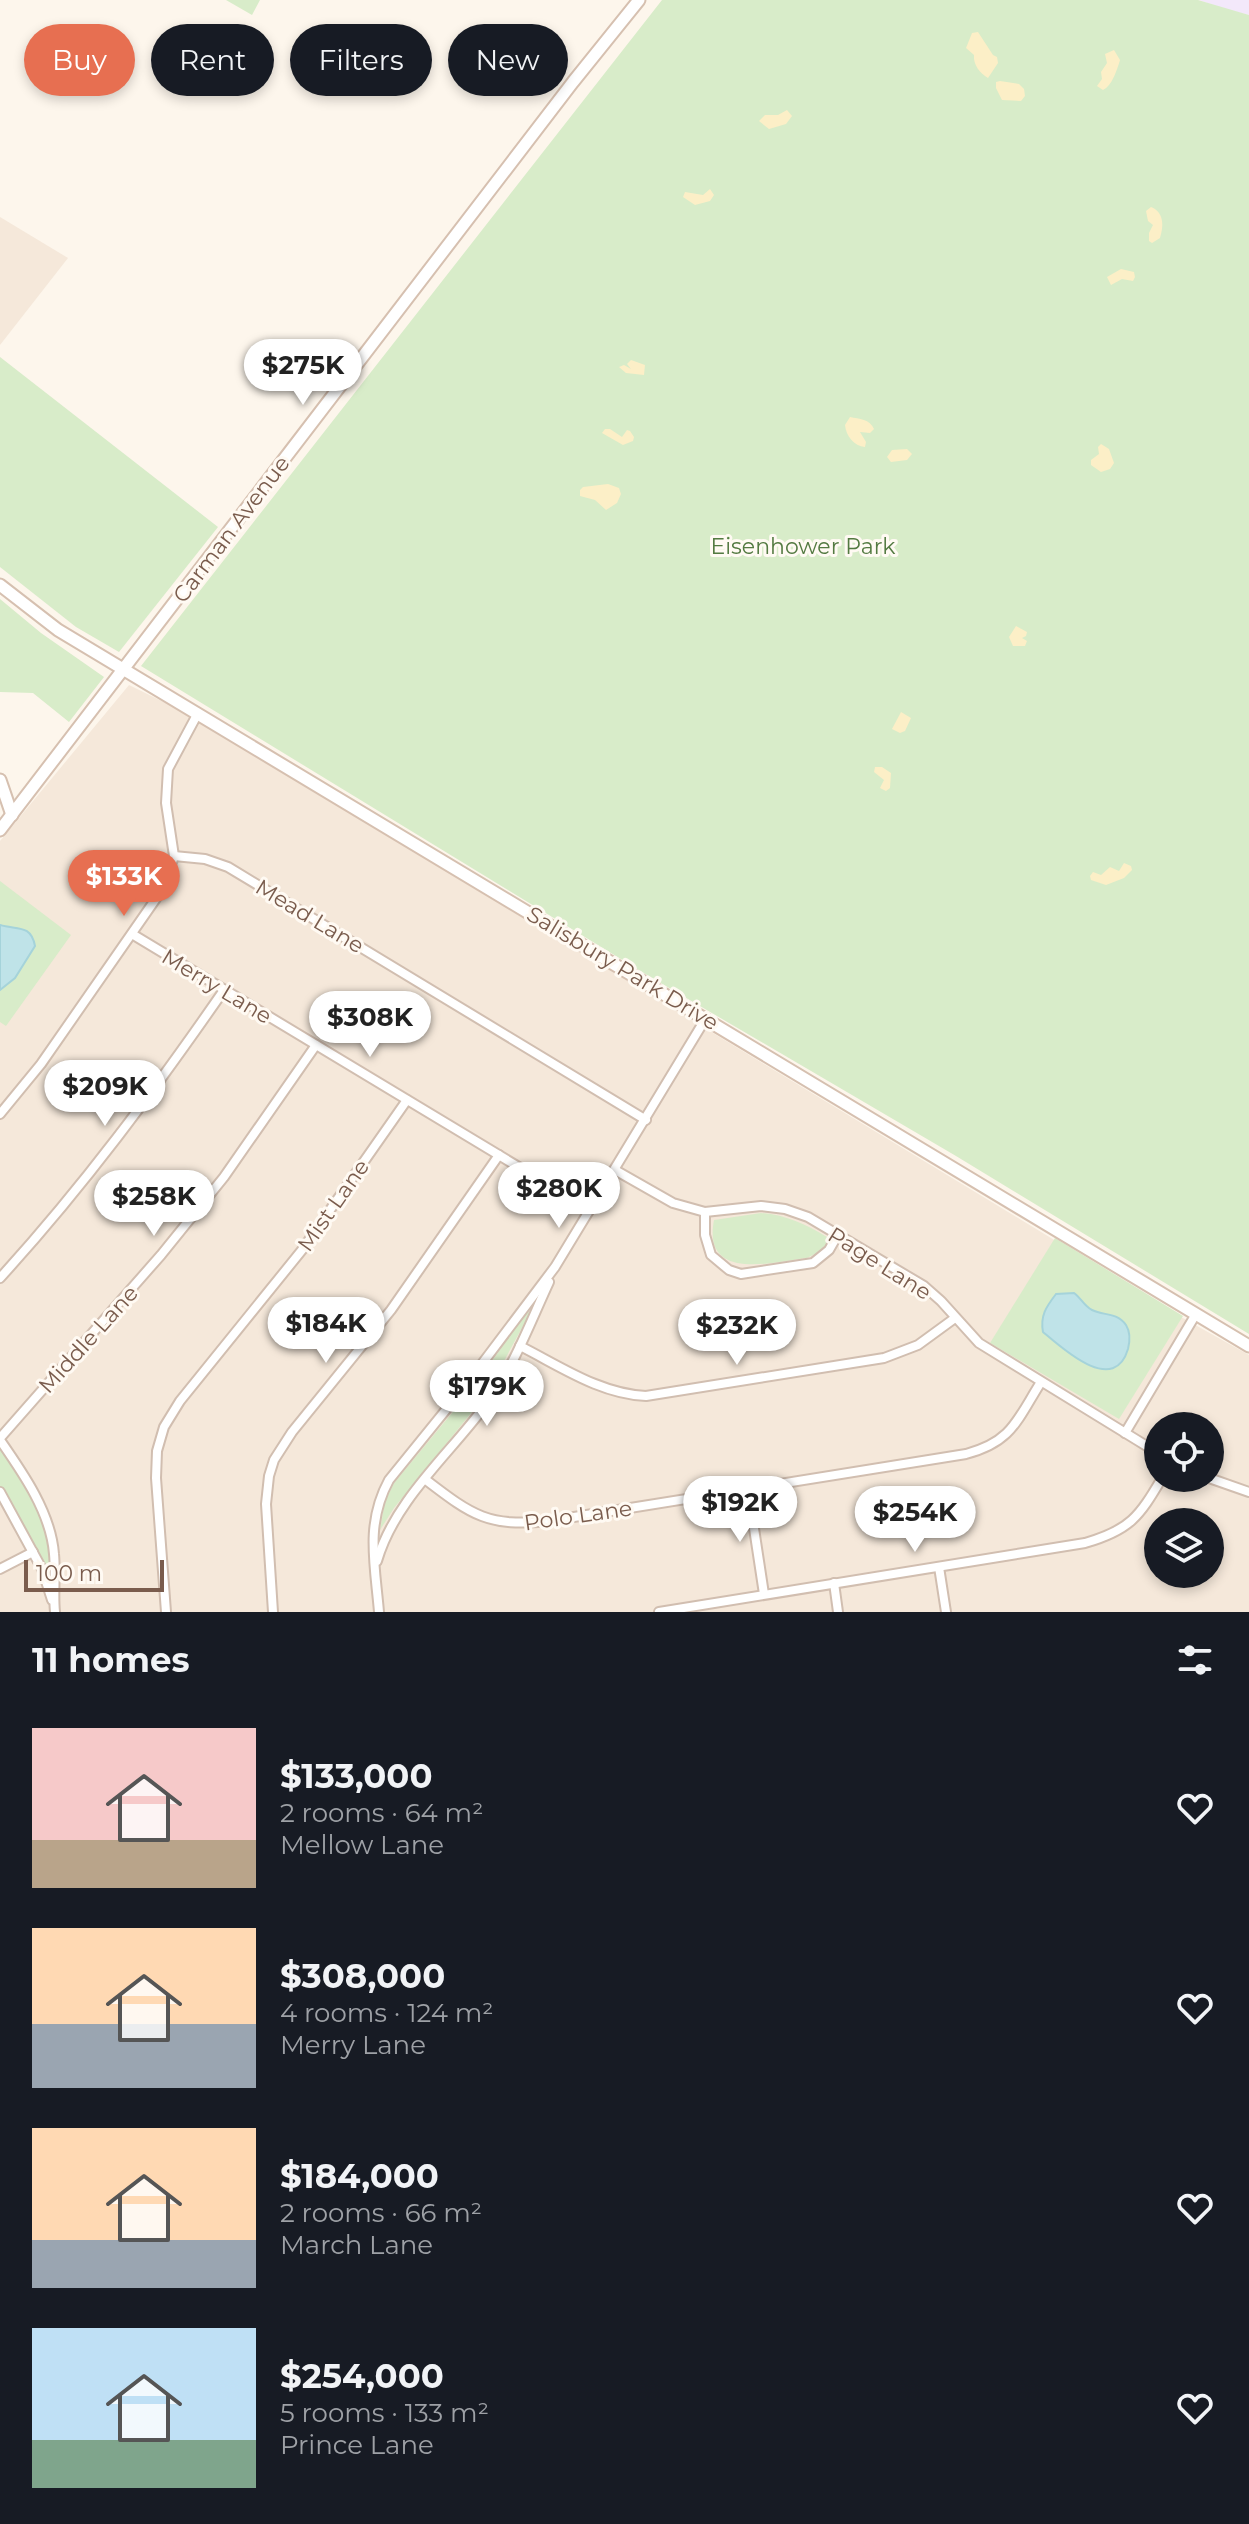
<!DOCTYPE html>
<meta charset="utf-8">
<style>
:root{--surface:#171b24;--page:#242831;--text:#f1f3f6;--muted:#9ea1a6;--accent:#e76f51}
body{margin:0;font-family:Montserrat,sans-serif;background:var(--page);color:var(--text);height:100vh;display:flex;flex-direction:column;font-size:30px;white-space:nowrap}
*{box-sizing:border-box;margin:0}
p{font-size:26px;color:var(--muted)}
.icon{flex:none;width:44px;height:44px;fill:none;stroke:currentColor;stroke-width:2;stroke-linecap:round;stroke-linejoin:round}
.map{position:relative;height:1612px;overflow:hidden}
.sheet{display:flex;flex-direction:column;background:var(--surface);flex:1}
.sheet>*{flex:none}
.guide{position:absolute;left:24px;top:24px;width:800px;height:72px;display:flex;gap:16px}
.controls{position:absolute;left:1144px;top:1412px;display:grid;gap:16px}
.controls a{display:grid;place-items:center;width:80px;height:80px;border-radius:50%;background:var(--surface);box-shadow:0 4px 12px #0003;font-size:40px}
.scale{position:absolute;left:24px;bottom:20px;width:140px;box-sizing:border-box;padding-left:8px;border:4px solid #7a5c4d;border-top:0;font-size:22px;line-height:28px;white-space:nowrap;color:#7a5c4d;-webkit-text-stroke:6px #fffaf3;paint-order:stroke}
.price{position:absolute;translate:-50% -68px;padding:0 18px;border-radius:28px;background:#fff;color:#222;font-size:26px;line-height:52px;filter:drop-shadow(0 2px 4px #0008)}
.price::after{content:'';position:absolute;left:50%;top:48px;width:24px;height:18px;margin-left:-12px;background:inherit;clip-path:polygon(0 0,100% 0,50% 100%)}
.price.current{background:var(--accent);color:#fff}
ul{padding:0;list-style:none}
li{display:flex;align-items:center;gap:24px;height:200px;padding:0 32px}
li span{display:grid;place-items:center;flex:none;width:224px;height:160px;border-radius:0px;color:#555}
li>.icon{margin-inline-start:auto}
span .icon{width:96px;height:96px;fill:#fffc;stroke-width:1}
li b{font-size:34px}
h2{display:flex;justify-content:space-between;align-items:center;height:96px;padding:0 32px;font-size:34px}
.tag{padding:0 28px;border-radius:36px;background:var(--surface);box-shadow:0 4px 12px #0003;font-size:28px;line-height:72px}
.tag.current{background:var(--accent);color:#fff}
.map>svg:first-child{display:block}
.residential{fill:#f5e8da;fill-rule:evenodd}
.education{fill:#f3e8fa}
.green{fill:#d8ecc9}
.sand{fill:#fcefc7}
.water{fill:#bfe3e8;stroke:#a5d3da;stroke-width:2}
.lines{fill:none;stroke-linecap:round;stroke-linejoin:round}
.street-casing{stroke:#d1beb0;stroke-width:12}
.secondary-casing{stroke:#d6c0b0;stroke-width:15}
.street{stroke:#fff;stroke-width:8}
.secondary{stroke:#fff;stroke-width:11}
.labels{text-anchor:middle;stroke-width:6;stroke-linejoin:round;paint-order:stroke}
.street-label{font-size:22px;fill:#7a5c4d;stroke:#fffaf3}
.park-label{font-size:22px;fill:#537a41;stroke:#fffaf3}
</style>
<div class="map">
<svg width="1249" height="1612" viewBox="0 0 1249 1612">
<rect width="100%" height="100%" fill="#fdf6ec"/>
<g class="residential">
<polygon points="0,217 68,258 0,345"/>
<path d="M129,685L184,712L1181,1317L1249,1355V1612H0V841ZM1158,1426H1210V1478H1158ZM1158,1522H1210V1574H1158Z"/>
</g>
<polygon class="education" points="1199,0 1249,0 1249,15 1222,8"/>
<g class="green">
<polygon points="226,0 260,0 252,15"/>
<polygon points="662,0 1198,0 1249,15 1249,1334 956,1156 647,975 141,666"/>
<polygon points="0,357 218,527 119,652 76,627 0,567"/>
<polygon points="0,599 41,633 104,677 69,722 33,693 0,692"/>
<polygon points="0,881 71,935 6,1026 0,1022"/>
<path d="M761,1213C786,1215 805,1224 827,1237L828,1243L815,1254L807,1258C772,1262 702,1282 714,1220Z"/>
<polygon points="1055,1238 1183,1316 1119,1419 990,1343"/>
<polygon points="527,1311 530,1313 485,1396 394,1508 380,1530 385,1501 394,1483 476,1384"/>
<polygon points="0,1442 43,1517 53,1555 53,1599 0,1490"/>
</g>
<g class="sand">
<path d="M978,32L993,55L997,57L998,63L988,78C980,73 973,65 974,55L966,48L972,33Z"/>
<path d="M1114,50L1120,60C1117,70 1112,86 1103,90L1097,86L1102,79L1101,72L1107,63L1105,54Z"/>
<polygon points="1000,81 1019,84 1024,89 1025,96 1021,101 1002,100 996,88 996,82"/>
<polygon points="787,110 792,116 786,124 769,129 759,121 765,115 778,115"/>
<polygon points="710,189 714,195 710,201 695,205 683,197 685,192 703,195"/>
<path d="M1151,207C1164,212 1164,226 1160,238L1152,243L1149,241V233L1153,225L1148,221L1146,211Z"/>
<polygon points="1121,269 1134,272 1135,277 1133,281 1122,279 1111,285 1107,277"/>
<polygon points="631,360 645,365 644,375 626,373 619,367 624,365 631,369 627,364"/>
<path d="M850,417C859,419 870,419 874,429L870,433L860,432L866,442L865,447C854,446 846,436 845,425Z"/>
<polygon points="605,429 610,429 622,437 627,430 630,431 634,437 633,441 623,445 602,433"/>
<polygon points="1101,444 1109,449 1114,463 1110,469 1101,472 1091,465 1091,460 1099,454 1098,447"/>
<polygon points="907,449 912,454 907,460 891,462 887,457 892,450"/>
<polygon points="608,484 619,488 621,494 617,503 606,510 595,500 580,496 580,490 583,487"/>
<polygon points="1016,626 1027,632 1026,636 1022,638 1027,641 1025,646 1013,646 1009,637"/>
<polygon points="901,712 911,718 905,731 900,733 892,729"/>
<polygon points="875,767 882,767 891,773 890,788 886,791 880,788 884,780 874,772"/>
<polygon points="1124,863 1131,866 1132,870 1124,878 1106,885 1091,880 1090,876 1093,872 1101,875 1110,867 1119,871"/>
</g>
<g class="water">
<path d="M0,925C17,930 31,924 35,946L15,978L0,990Z"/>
<path d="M1074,1293C1081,1298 1084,1306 1092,1310C1104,1316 1117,1312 1126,1325C1131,1333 1130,1341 1128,1349C1114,1396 1063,1349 1043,1332C1040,1316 1046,1307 1056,1294Z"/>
</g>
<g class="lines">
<defs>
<g id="street">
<polyline points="174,856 205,859 228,867 646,1120"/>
<polyline points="132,934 590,1210"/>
<polyline points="0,1114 41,1064 164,887 174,856 166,803 168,769 198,713"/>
<polyline points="615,1170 673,1203 705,1212 761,1206 785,1209 808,1217 924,1286 941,1301 979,1343 1158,1453"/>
<polyline points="705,1212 705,1235 711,1255 729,1270 741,1274 813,1263 829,1250 837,1236"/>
<path d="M0,1278C83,1187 154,1091 224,990"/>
<path d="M520,1346C560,1366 600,1394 646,1396L884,1358L918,1345L955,1318"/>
<polyline points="1125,1433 1196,1314"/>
<polyline points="0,1438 161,1255 224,1177 316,1045"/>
<path d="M0,1440C23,1473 51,1513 54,1554C56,1574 53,1593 55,1612"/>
<polyline points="1209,1478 1249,1492"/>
<path d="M426,1480C473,1516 488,1527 549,1521L966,1454C1012,1442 1017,1420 1041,1382"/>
<polyline points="748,1489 764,1594"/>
<polyline points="0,1492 42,1569 52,1600"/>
<path d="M377,1561C395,1499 451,1453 488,1402C514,1366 530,1323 549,1282"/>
<polyline points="939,1567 946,1612"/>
<polyline points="0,1569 33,1552"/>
<polyline points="834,1583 838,1612"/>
<polyline points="166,1612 156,1478 157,1451 164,1427 180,1401 302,1250 407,1100"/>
<polyline points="273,1612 266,1504 269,1476 274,1460 292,1432 391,1310 499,1155"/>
<path d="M379,1612C375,1564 365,1524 389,1480L466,1385L555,1267L706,1018"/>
<path d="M659,1612L1085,1543C1130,1530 1139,1517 1162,1478"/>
</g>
<g id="secondary">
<polyline points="0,585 58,630 1249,1346"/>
<polyline points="0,780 12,815"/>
<polyline points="0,830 573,82 639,0"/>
</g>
</defs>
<use href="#street" class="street-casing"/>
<use href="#secondary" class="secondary-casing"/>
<use href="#street" class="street"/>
<use href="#secondary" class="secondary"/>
</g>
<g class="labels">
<g class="street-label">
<text transform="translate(231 529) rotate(-53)" y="8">Carman Avenue</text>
<text transform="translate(310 916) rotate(31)" y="8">Mead Lane</text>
<text transform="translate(623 968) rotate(31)" y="8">Salisbury Park Drive</text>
<text transform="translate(217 986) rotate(31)" y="8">Merry Lane</text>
<text transform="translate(333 1205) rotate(-55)" y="8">Mist Lane</text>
<text transform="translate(880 1263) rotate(32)" y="8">Page Lane</text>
<text transform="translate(88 1339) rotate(-48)" y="8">Middle Lane</text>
<text transform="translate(578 1515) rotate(-8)" y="8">Polo Lane</text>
</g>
<g class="park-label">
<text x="803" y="554">Eisenhower Park</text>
</g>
</g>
</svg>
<div class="controls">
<a><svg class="icon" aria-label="locate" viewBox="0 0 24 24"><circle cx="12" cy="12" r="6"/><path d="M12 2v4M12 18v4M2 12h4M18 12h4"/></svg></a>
<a><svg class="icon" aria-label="layers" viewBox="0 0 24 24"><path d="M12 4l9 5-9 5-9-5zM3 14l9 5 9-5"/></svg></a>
</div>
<div class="scale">100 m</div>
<b class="price" style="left:303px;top:407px">$275K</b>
<b class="price current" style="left:124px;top:918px">$133K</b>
<b class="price" style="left:370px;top:1059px">$308K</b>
<b class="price" style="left:105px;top:1128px">$209K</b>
<b class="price" style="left:559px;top:1230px">$280K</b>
<b class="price" style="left:154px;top:1238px">$258K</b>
<b class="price" style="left:326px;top:1365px">$184K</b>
<b class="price" style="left:737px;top:1367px">$232K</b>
<b class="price" style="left:487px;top:1428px">$179K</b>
<b class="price" style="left:740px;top:1544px">$192K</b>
<b class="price" style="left:915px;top:1554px">$254K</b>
<div class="guide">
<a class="tag current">Buy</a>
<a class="tag">Rent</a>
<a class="tag">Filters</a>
<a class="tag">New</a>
</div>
</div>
<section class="sheet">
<h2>11 homes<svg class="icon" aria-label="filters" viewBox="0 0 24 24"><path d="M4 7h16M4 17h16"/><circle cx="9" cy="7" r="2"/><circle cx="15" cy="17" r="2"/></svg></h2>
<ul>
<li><span style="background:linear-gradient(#f6c9c9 70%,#b9a48a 0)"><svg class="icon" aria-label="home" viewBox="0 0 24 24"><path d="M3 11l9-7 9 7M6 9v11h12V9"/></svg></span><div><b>$133,000</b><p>2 rooms · 64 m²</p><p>Mellow Lane</p></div><svg class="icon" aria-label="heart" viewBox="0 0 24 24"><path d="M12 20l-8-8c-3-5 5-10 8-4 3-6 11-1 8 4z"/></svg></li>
<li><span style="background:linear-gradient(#ffd9b3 60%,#9aa5b1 0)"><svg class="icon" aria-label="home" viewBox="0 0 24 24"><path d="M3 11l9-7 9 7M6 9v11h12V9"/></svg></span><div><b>$308,000</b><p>4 rooms · 124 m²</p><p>Merry Lane</p></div><svg class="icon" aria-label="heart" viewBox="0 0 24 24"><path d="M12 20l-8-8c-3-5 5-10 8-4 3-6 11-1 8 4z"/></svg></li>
<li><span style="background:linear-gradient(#ffd9b3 70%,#9aa5b1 0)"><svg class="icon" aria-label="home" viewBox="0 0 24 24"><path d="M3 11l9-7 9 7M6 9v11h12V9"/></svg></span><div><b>$184,000</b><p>2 rooms · 66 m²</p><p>March Lane</p></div><svg class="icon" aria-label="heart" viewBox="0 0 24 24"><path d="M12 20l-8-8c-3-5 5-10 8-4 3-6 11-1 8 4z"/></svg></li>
<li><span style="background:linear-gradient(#bfe0f5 70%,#7fa58c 0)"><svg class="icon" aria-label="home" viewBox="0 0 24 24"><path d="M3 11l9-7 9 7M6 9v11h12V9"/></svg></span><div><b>$254,000</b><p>5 rooms · 133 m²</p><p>Prince Lane</p></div><svg class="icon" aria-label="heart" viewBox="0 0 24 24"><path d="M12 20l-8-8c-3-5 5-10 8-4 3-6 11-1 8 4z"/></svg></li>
</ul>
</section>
